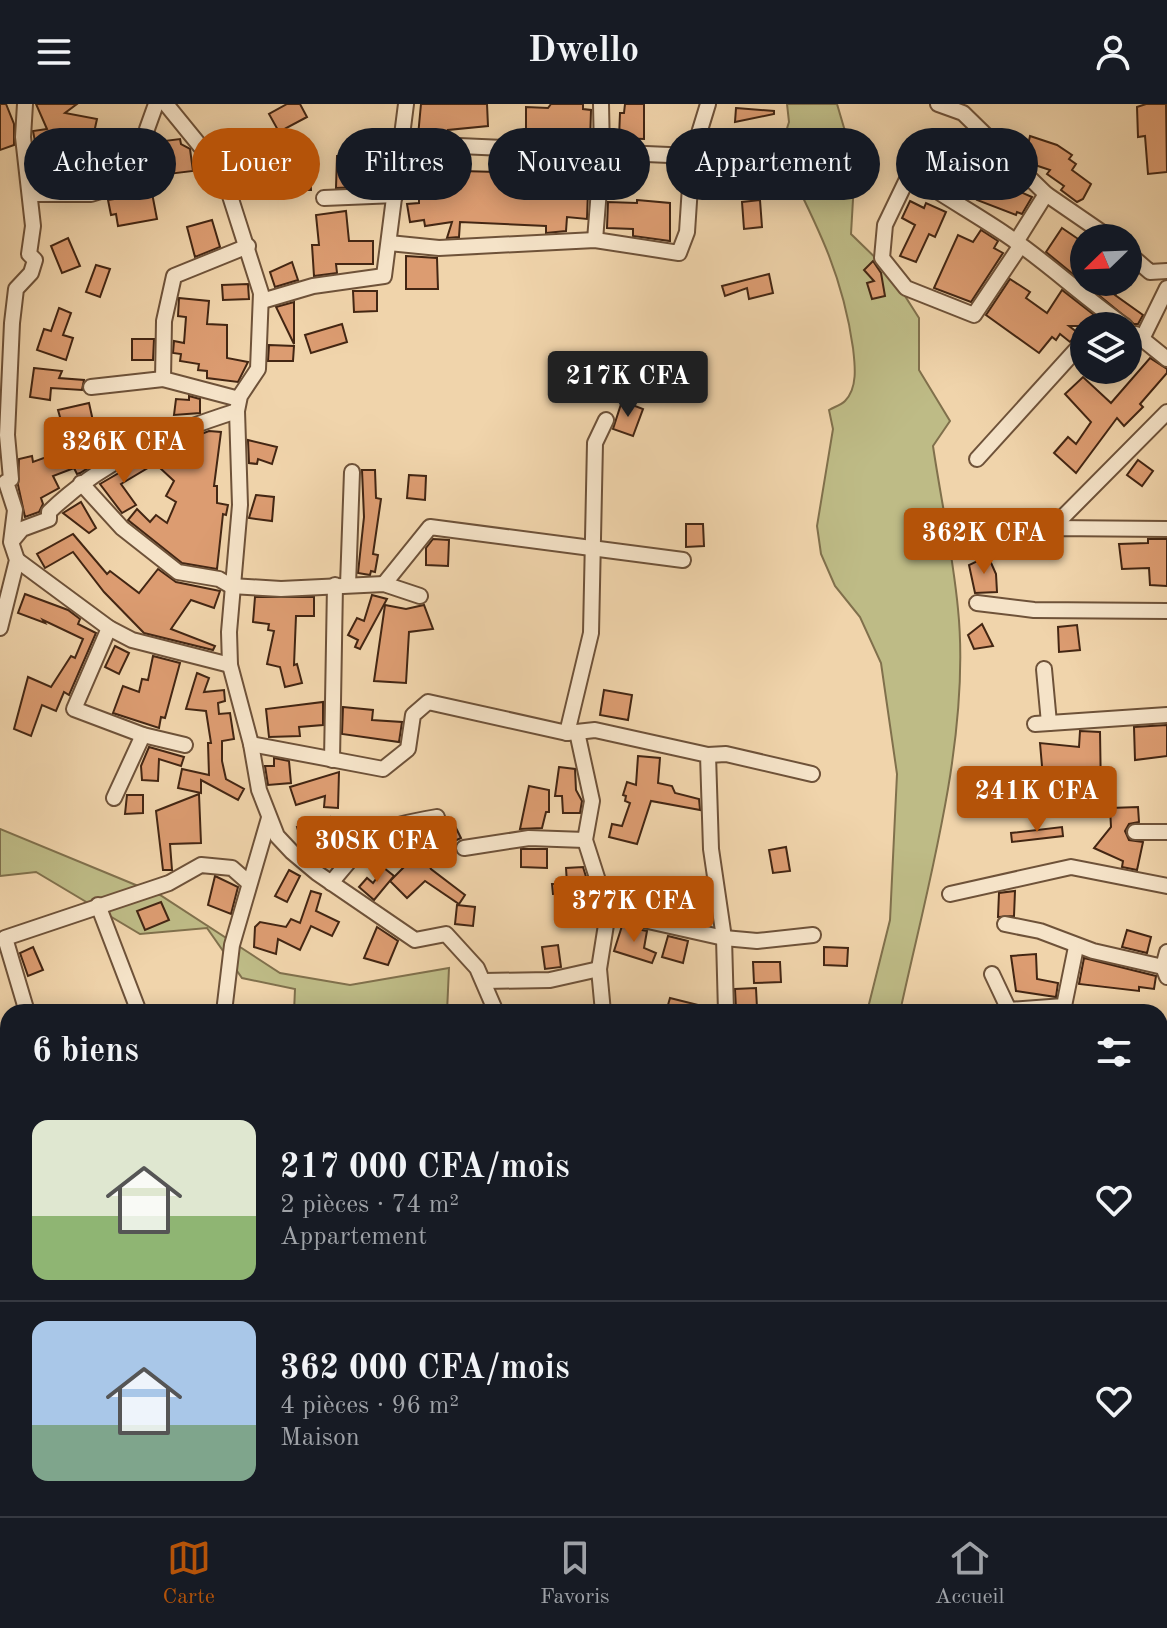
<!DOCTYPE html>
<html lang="fr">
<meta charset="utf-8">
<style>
:root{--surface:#171b24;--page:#20242c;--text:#f1f3f6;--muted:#9ea1a6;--line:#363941;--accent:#b45309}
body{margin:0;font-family:"Old Standard TT",serif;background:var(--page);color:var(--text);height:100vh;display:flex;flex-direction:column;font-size:30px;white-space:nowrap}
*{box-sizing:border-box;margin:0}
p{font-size:26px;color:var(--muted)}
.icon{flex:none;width:44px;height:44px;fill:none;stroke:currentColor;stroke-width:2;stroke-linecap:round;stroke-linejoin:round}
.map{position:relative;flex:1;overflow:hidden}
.panel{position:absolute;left:0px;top:900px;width:1168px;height:512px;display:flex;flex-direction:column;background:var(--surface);border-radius:24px 24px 0 0;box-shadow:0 4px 20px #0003}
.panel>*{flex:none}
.banner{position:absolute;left:24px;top:24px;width:1120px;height:72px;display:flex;gap:16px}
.needle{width:52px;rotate:247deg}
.buttons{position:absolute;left:1070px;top:120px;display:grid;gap:16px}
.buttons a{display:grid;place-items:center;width:72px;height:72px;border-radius:50%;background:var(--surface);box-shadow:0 4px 20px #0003;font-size:40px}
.price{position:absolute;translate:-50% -68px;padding:0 18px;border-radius:8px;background:var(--accent);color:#fff;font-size:26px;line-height:52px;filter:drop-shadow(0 2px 4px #0008)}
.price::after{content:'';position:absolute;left:50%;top:48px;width:24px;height:18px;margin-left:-12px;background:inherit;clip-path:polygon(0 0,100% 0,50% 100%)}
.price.selected{background:#222;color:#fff}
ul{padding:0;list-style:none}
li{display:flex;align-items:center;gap:24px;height:200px;padding:0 32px}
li+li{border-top:2px solid var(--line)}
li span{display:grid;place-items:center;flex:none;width:224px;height:160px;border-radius:16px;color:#555}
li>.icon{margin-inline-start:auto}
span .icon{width:96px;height:96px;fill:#fffc;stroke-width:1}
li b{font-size:34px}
h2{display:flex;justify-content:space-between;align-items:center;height:96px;padding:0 32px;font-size:34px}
.tag{padding:0 28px;border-radius:36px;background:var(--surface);box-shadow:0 4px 20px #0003;font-size:28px;line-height:72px}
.tag.selected{background:var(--accent);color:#fff}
header{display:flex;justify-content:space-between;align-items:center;height:104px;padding:0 32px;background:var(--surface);font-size:36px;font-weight:700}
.dock{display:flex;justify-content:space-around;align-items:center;height:112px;border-top:2px solid var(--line);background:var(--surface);font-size:22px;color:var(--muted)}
.dock a{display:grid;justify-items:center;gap:4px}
.dock .selected{color:var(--accent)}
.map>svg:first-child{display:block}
.green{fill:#bebb86;stroke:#80704c;stroke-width:2}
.building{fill:#dc9c71;stroke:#432613;stroke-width:2}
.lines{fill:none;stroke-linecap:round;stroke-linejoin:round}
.minor-casing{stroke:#6e5239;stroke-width:18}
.minor{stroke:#f5e3c8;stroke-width:14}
</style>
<header><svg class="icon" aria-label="menu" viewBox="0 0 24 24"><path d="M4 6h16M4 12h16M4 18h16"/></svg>Dwello<svg class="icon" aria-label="person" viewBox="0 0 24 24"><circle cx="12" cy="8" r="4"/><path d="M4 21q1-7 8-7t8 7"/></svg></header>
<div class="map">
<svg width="1167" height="1412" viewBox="0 0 1167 1412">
<rect width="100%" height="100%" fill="#f0d4ab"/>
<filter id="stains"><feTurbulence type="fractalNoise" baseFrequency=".0025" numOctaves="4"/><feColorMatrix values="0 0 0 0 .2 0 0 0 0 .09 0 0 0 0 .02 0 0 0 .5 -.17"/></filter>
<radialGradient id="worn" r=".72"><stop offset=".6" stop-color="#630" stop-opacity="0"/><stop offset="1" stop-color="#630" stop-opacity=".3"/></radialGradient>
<g class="green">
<path d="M787,0H837L855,61L851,130L889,167L919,214V266L950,317L933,342C941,396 953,451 958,505C971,633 927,783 900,908H867L890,816L897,670L881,559L860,513L835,482L821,450L817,422L833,325L829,306C834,303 841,301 845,297C858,284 855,261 853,244C842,166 814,116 780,47L789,18Z"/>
<polygon points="0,725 160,791 280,869 350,881 449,864 447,908 294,908 295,885 242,874 207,824 140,830 36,768 0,772"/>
<polygon points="160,1404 681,1404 677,1412 158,1412"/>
</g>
<g class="building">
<polygon points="0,0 6,0 14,20 14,41 0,46"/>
<polygon points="36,0 77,0 65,9 97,15 93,33 68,28 72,43 38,53 33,27 47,25"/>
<polygon points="287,0 300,0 307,13 279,28 269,10"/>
<polygon points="421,0 487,0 488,22 448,26 450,56 461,56 462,67 497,68 500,61 529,62 529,55 544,56 542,91 563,92 564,56 589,58 587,115 567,113 566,127 546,129 546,122 460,118 459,133 447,134 452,118 425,122 424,116 410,118 407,100 419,99 419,88 409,88 408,68 416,68 414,32 418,32"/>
<polygon points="551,0 583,0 583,5 591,6 590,38 526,33 526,3 548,4"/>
<polygon points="625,0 644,0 644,35 619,34 620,9 624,9"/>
<polygon points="1146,0 1166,0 1167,68 1148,70 1145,32 1138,33 1137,3"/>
<polygon points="736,4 774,7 774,10 735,18"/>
<polygon points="743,29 759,31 755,60 739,58"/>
<polygon points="1030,32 1057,41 1072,51 1069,55 1076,60 1072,66 1091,80 1083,95 1077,98 1061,86 1064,82 1047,70 1050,66 1029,59 1030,55 1025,54"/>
<polygon points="282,33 302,48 309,48 311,86 294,86 294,81 264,88 260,71 280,43 294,54"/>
<polygon points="954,33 982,44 971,72 943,61"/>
<polygon points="180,35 181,40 190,45 193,67 160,71 156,38"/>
<polygon points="226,35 259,67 246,79 216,45"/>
<polygon points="123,51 135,51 134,66 92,78 91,52"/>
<polygon points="337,52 363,53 359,83 336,84"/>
<polygon points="984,78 1015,90 1016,86 1032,93 1022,110 1017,108 1016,111 977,96"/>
<polygon points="152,89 157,115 118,122 116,110 111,111 108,96"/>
<polygon points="637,96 670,99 670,137 633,132 633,125 607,124 608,98 637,99"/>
<polygon points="760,96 762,123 744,125 742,98"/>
<polygon points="910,97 924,104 926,99 946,108 935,133 929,130 916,158 900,152 915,121 902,114"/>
<polygon points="346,107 349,137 373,137 373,160 336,160 337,169 314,172 312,141 319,141 316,111"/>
<polygon points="212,116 220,143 195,153 187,123"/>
<polygon points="1062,124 1084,139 1084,178 1111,178 1120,185 1115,191 1143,211 1138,220 1134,220 1046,148"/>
<polygon points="981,126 998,137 994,144 1003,149 971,198 934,184 958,131 973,138"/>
<polygon points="68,134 80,162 62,169 51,142"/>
<polygon points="406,152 437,154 438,185 406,185"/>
<polygon points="873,157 881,169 885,192 872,195 867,179 874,177 864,166"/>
<polygon points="292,158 298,176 275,183 270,168"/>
<polygon points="96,161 110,165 100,193 86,188"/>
<polygon points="769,170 773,189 749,195 747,184 725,192 722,182"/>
<polygon points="1010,175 1030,188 1026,194 1047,209 1062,186 1098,214 1092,222 1069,222 1078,229 1070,238 1060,230 1056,236 1052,233 1039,249 986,211"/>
<polygon points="248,180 249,195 223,196 222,181"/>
<polygon points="353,187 377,187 377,207 354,208"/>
<polygon points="179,194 209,197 207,220 227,221 227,254 248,258 238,278 207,274 207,267 198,266 199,260 180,257 181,250 173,249 174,237 184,239 186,213 178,212"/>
<polygon points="294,198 294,240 276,203"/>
<polygon points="59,204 71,209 63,231 73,234 66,256 37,246 44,225 51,227"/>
<polygon points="342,220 347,238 311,249 305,231"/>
<polygon points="132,235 154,235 153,256 132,256"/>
<polygon points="269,241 294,242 293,257 268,257"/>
<polygon points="1150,254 1167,265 1167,269 1140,300 1143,303 1124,322 1117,314 1076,369 1054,349 1068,333 1076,340 1091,318 1065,290 1083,273 1111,299"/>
<polygon points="34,264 62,267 59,274 84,276 82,286 51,284 50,296 30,293"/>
<polygon points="189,292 200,295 200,309 174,311 176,295 189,296"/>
<polygon points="622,297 643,305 633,332 613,325"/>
<polygon points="89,299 95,326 114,319 122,343 80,369 77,370 74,364 53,372 59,384 41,394 43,400 39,408 25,413 18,381 19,355 32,352 33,358 69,345 58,306"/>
<polygon points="209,327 221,328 214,382 217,382 217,399 228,401 226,411 223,410 217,465 182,459 128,416 137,405 150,418 156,411 167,419 176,398 166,392 174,377 160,364 168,355 171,358 179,344 196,355 196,332"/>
<polygon points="248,336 277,343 272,360 258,355 257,360 249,359"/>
<polygon points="148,352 151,362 121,380 136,401 122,409 100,380"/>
<polygon points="1138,356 1153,367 1142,382 1127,371"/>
<polygon points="362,366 375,366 376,394 381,395 373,450 378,451 375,468 371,467 370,471 358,469 364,413"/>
<polygon points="409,371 426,372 425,396 407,394"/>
<polygon points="256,391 274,393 272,417 249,414"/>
<polygon points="81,398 96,424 89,429 63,409"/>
<polygon points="686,420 703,420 704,442 686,443"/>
<polygon points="73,430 107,470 110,467 139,489 158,465 176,478 220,487 214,504 191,496 171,525 215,542 213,546 144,529 104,488 73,448 45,464 37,450"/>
<polygon points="433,435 449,436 448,462 426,461 426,444"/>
<polygon points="1148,435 1167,435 1167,482 1150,481 1149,464 1122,465 1119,440 1148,439"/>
<polygon points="988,452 996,470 997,488 975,489 969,461"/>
<polygon points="25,490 68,506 80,515 78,520 96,529 69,591 64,588 56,607 42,601 31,632 14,625 28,573 51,583 71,552 75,554 83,535 43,516 45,519 18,509"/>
<polygon points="372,491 387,495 360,545 355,543 358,536 348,531 357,514 364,517"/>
<polygon points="255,493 314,493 314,512 296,512 294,561 297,560 302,579 285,583 280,563 267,560 274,527 268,526 269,520 253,518"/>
<polygon points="385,501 406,505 424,501 433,525 409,528 406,579 374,577"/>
<polygon points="982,520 993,542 974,545 968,531"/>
<polygon points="1077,521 1080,546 1059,548 1058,523"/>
<polygon points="115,542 129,549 119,570 105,563"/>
<polygon points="153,552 180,559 165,614 161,613 159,624 113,609 123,582 139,588 142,575 148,576"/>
<polygon points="197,569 209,574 204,588 224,586 225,597 218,599 219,610 230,609 234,635 222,637 222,657 226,675 244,685 238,696 201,676 201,689 178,684 182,665 209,671 208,639 211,639 206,607 186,605"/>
<polygon points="604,586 632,591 628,616 600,611"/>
<polygon points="323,598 323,621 299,623 300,632 269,633 266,605"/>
<polygon points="343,603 373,606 372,616 402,618 399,638 342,630"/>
<polygon points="1167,621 1167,652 1135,656 1134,623"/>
<polygon points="1080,627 1100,628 1101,690 1078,693 1077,684 1054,690 1053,685 1044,685 1040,639 1079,643"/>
<polygon points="149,643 184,653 181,662 159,655 158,677 142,676 141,662"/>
<polygon points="638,652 660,654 658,679 672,682 675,689 699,695 700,706 651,697 637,740 609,733 612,720 622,722 630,699 625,697 626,692 623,691 627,678 636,681"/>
<polygon points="274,654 289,657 291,679 268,681 265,662 274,662"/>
<polygon points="559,663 575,665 576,686 582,697 580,709 563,709 562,692 555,692"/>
<polygon points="339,668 338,704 324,703 325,692 296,701 290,683"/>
<polygon points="965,672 1001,672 1001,686 965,687"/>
<polygon points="529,682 549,686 549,708 546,708 542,724 520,725"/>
<polygon points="199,690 201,739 170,740 172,766 163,766 156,707"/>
<polygon points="127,691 143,691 143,709 125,710"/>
<polygon points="1138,703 1139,718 1129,720 1125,727 1129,736 1143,738 1137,766 1122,763 1123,757 1094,744 1111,723 1110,704"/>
<polygon points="330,713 335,728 302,739 297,723"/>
<polygon points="452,716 461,734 424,751 431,765 465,791 459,800 425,777 407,794 390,777 410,757 406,751 410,749 401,734 421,726 421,733"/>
<polygon points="1062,723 1063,732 1012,738 1011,729"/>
<polygon points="786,743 790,767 773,769 769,746"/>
<polygon points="521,745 547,745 547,764 521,763"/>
<polygon points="583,763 587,776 583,776 584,783 568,786 568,790 553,790 552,780 567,780 566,764"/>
<polygon points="384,764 394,772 374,796 359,783 367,774 373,779"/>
<polygon points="289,766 300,772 287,798 275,792"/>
<polygon points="215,772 238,783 231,810 208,801"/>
<polygon points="311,787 321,790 316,807 339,818 332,832 311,822 300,846 278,835 276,850 254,843 255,823 260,818 286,823 291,815 300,819"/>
<polygon points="1015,787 1014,812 998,813 999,789"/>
<polygon points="161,798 169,816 145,826 137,807"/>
<polygon points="457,801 475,803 473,822 455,820"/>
<polygon points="622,822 647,827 644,844 656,849 652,859 614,847"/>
<polygon points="377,823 398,837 388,861 364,854"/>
<polygon points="1127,826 1151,833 1147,849 1122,843"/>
<polygon points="668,832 688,837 683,859 662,853"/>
<polygon points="558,841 561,863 545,865 542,843"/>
<polygon points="33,843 43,866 28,872 20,849"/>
<polygon points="824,843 848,844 847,862 824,861"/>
<polygon points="1036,850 1037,875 1058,879 1056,893 1016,887 1011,852"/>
<polygon points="1084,854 1156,872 1154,885 1139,883 1139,887 1079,880"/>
<polygon points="753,858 780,858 781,878 754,879"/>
<polygon points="756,884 757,904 736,905 735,885"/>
<polygon points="670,894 710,904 709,908 666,908"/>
</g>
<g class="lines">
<defs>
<g id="minor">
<polyline points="166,0 223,70 261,189 258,265 240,292 237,307 240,401 229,528 230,561 251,640 259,686 277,732 292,748 317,769 415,836 446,830 477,864 496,908"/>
<polyline points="938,0 963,9 1046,90 1110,134"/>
<polyline points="459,42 692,52"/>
<polyline points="30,90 91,90 144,74 147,25 156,0"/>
<polyline points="324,94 396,91"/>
<polyline points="595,136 602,48 601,0"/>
<polyline points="1016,138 1046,90"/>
<polyline points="389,139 439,144 595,136 679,149 687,128 692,52 708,0"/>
<path d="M1021,141L974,211L906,184L882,154L885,121L910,69C941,91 974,109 1005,130C1047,158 1083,193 1125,222"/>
<polyline points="1128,149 1150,168 1167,167"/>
<polyline points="262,197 313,182 384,172 406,0"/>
<polyline points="1136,230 1167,255"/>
<polyline points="1142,235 1167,184"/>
<polyline points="91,283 163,275"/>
<polyline points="239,295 163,275 164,217 174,172 248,142"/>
<polyline points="977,355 1084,237"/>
<polyline points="81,379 122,424 178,468 219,475 231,482 281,485 384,480 420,492"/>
<polyline points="1052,424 1167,308"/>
<polyline points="942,436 1052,424 1167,425"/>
<path d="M12,437L22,425L49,415V408C103,356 167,329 237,307"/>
<polyline points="17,456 109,524 132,536 230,561"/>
<polyline points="384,480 430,423 683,456"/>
<polyline points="348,481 352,368"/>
<polyline points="977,499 1034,506 1167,507"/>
<polyline points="0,524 17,456 11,438 15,406 6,378 11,375 7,331 12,219 16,185 31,169 35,156 29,150 33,122 23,33 25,0"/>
<polyline points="109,524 74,605 143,631 185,641"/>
<polyline points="1044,565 1049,619"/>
<polyline points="1035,620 1167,611"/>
<polyline points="577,628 592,697 585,736 608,808 599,865 603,908"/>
<polyline points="567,629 591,529 595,339 606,316"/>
<polyline points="251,640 383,665 408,645 413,611 428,598 567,629 595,626 708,651 711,745 724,834 726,908"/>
<polyline points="708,651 726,650 812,670"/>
<polyline points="332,656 335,481"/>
<polyline points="114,694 143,631"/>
<polyline points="1135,728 1167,728"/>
<polyline points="464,744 529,734 585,736"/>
<path d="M331,779C372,730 372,724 437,713"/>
<polyline points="950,790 1071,763 1167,782"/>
<polyline points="98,801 139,908"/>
<polyline points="608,808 724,834 757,837 813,831"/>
<polyline points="1005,820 1040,827 1093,847 1163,863"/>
<polyline points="1167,848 1163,863 1167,873"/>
<polyline points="992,870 1009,906 1064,902 1076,843"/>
<polyline points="484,877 550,876 599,865"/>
<polyline points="27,908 5,834 169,779 201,761 232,764 249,779"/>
<polyline points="224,908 232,841 269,714"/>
<polyline points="0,955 8,951"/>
<polyline points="1160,1046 1167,1058"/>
<polyline points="0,1103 8,1124"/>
<polyline points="1160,1153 1167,1149"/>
<polyline points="0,1294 8,1290"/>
<polyline points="84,1404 90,1412"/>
<polyline points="775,1404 779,1412"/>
<polyline points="1051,1404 1058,1412"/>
<polyline points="177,1412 189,1404"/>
<polyline points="884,1412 890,1404"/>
<polyline points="1090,1412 1098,1404"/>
</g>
</defs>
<use href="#minor" class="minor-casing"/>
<use href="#minor" class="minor"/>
</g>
<rect width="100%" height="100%" filter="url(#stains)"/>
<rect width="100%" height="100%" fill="url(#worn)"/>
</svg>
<div class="buttons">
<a><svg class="needle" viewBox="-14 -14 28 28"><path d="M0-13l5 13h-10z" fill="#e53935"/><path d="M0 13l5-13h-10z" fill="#9ea1a6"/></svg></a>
<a><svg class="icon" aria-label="layers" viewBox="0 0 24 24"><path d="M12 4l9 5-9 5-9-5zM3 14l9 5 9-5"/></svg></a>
</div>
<b class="price selected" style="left:628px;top:315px">217K CFA</b>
<b class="price" style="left:124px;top:381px">326K CFA</b>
<b class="price" style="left:984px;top:472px">362K CFA</b>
<b class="price" style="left:1037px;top:730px">241K CFA</b>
<b class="price" style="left:377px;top:780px">308K CFA</b>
<b class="price" style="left:634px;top:840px">377K CFA</b>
<div class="banner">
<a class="tag">Acheter</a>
<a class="tag selected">Louer</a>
<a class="tag">Filtres</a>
<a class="tag">Nouveau</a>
<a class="tag">Appartement</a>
<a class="tag">Maison</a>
</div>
<section class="panel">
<h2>6 biens<svg class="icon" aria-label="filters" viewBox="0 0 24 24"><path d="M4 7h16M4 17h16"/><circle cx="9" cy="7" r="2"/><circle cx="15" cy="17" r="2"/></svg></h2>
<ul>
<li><span style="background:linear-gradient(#dfe7d0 60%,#8fb573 0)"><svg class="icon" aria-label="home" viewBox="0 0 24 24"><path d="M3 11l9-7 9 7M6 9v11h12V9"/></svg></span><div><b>217 000 CFA/mois</b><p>2 pièces · 74 m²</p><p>Appartement</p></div><svg class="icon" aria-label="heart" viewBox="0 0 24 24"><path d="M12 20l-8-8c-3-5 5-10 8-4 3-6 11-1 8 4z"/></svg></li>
<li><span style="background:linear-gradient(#a9c7e8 65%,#7fa58c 0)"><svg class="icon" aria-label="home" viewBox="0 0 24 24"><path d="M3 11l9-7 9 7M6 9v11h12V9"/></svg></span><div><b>362 000 CFA/mois</b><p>4 pièces · 96 m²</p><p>Maison</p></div><svg class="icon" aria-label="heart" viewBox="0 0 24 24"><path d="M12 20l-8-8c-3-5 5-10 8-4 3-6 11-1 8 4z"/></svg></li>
</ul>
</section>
</div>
<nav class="dock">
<a class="selected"><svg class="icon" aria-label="map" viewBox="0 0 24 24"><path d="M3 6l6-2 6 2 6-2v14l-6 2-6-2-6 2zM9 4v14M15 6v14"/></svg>Carte</a>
<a><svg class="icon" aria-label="saved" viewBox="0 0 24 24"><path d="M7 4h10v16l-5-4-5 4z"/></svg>Favoris</a>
<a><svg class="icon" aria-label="home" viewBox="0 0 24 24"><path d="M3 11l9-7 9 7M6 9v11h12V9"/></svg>Accueil</a>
</nav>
